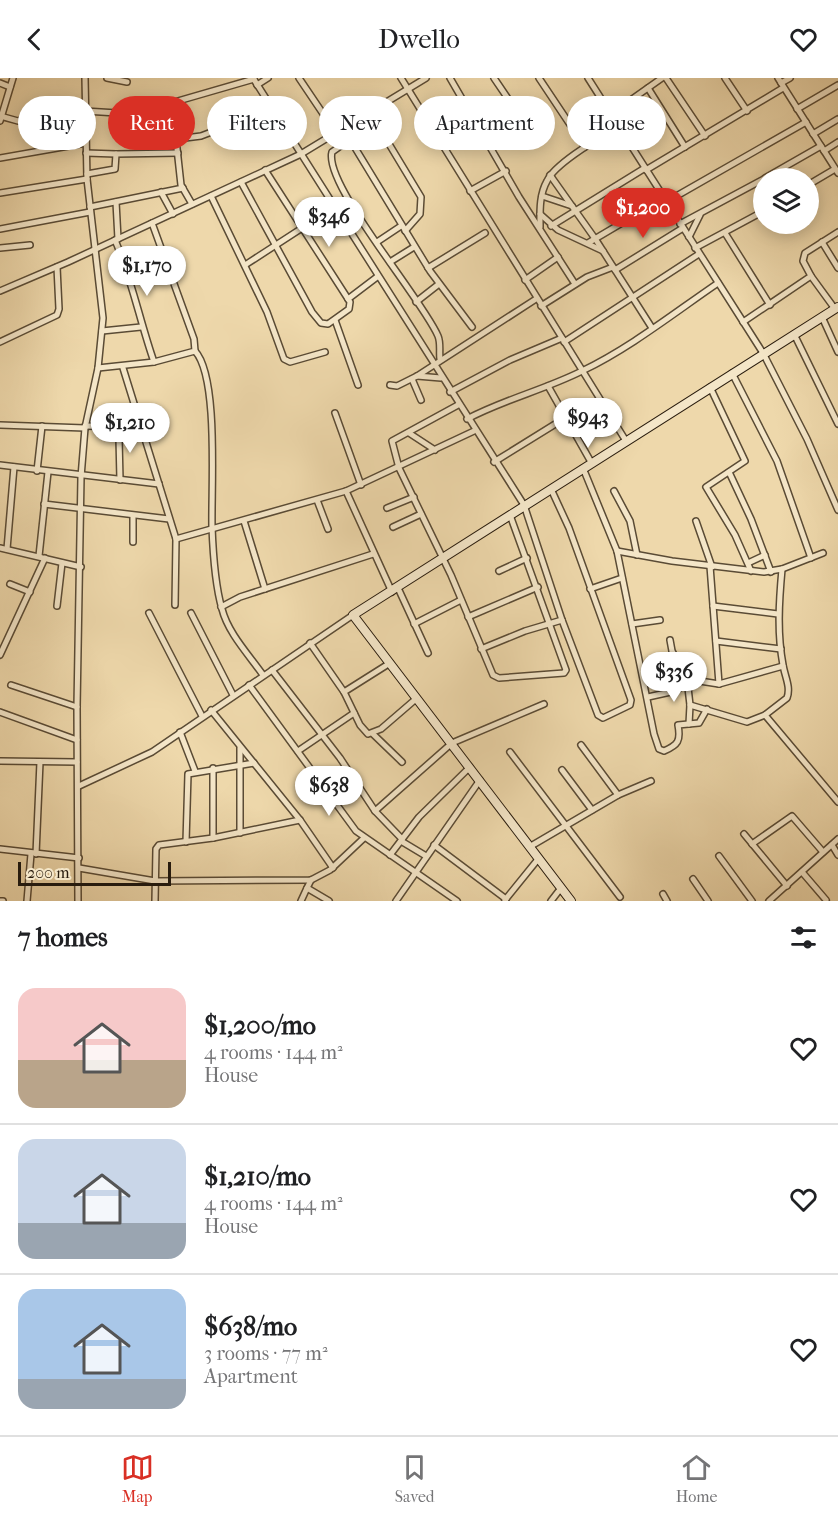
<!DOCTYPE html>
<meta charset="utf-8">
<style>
:root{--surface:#fff;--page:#f6f6f6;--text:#202124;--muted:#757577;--line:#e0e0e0;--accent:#d93025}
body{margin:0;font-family:"IM FELL French Canon",serif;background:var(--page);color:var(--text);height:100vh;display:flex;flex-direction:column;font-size:22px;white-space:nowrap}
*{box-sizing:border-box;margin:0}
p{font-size:20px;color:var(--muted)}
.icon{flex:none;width:33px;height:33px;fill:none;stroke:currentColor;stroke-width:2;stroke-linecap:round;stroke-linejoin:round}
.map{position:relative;height:823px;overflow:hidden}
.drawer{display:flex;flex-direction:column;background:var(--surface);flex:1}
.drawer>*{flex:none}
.banner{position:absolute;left:18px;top:18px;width:802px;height:54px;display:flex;gap:12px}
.tools{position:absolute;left:753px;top:90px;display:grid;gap:12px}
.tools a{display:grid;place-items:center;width:66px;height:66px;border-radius:50%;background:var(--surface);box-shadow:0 3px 15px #0003;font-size:30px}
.scale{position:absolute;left:18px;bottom:15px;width:153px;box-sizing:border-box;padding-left:6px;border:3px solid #291c0e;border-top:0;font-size:16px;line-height:21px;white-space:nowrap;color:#291c0e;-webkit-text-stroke:4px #f4e6c8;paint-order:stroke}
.price{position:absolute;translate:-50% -51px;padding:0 14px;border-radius:21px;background:#fff;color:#222;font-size:20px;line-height:39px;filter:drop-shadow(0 2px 3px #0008)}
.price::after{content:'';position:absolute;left:50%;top:36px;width:18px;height:14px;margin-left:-9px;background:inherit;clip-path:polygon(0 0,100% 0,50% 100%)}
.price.active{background:var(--accent);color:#fff}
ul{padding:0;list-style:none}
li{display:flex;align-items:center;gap:18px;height:150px;padding:0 18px}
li+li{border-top:2px solid var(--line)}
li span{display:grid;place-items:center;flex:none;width:168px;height:120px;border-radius:18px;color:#555}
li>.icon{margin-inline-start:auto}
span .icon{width:72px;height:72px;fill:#fffc;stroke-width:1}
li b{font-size:26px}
h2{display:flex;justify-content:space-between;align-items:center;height:72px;padding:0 18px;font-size:26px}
.tag{padding:0 21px;border-radius:27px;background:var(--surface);box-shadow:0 3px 15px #0003;font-size:21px;line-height:54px}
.tag.active{background:var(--accent);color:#fff}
header{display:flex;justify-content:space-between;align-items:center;height:78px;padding:0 18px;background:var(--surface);font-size:27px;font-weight:600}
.tab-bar{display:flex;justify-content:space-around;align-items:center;height:84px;border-top:2px solid var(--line);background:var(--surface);font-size:16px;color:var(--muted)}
.tab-bar a{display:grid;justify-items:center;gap:3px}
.tab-bar .active{color:var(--accent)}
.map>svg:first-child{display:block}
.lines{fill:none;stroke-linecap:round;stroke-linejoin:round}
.street-casing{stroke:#5a4b35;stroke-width:8}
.secondary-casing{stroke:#291c0e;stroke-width:10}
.street{stroke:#f4e6c8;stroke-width:5}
.secondary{stroke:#f4e6c8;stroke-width:8}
</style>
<header><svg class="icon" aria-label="back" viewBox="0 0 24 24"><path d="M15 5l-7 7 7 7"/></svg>Dwello<svg class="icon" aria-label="heart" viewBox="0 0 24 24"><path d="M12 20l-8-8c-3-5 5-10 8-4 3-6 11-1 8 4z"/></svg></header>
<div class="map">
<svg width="838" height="823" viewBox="0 0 838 823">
<rect width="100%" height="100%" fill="#eed8ab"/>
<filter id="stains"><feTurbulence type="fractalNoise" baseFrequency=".00333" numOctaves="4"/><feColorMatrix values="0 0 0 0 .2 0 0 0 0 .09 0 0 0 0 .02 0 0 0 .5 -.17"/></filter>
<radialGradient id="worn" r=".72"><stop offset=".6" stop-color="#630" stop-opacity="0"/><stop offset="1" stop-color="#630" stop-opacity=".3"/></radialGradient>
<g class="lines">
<defs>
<g id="street">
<polyline points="107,0 127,4"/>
<polyline points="253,0 524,427 562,542 598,637 603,640 630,627 631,622 569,450 551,411"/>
<polyline points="299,0 336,55"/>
<polyline points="401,0 626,363"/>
<polyline points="450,0 519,119 575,206"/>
<polyline points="494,0 538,65"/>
<polyline points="539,0 585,69"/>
<polyline points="588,0 763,275 807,361 838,432"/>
<polyline points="666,0 705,58"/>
<polyline points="725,0 747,33"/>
<polyline points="778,0 838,95"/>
<polyline points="0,5 10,9"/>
<polyline points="781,5 790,0"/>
<polyline points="257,7 268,0"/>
<polyline points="648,10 685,69"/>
<polyline points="172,25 181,107 192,126"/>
<polyline points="797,31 838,7"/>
<polyline points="611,36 662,0"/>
<polyline points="0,38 18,43 42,35 85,33 133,36 254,1"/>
<polyline points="0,43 13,0"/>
<polyline points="343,50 430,193 472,249"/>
<polyline points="380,51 421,119 420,136 405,153"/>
<polyline points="813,56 838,41"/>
<polyline points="177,61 201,58 272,31"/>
<path d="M349,62L332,74C323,106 423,222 438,258C441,265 439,274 440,281"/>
<polyline points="824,73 838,64"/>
<polyline points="86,75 116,76"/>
<polyline points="0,80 86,65"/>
<polyline points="646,92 783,10"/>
<polyline points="87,96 115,91 116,76 178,75"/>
<polyline points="550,97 596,162 652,250"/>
<polyline points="765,100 821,68"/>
<polyline points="241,104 312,234 321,245 328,246 349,231 350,224 265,92"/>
<polyline points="808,107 835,91"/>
<polyline points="470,113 506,93"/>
<polyline points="161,114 173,136"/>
<polyline points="0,115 87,101"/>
<polyline points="211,118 267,234 284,281 290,284 325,274"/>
<polyline points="542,118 572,128"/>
<polyline points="116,124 118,161"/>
<polyline points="666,124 806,44"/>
<polyline points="90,129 183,110"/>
<polyline points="540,136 558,152 603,173"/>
<polyline points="680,146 764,101"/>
<polyline points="551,148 645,90"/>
<path d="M540,149C540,134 539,117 547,103C555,85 601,59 619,48"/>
<polyline points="0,151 90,134"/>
<polyline points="725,155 770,227"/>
<polyline points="689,159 700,137"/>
<path d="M115,162C132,202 140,244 154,284"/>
<polyline points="377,164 401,148"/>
<polyline points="822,164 838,190"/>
<polyline points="588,165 664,120"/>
<polyline points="0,170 30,167"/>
<polyline points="695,170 764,133"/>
<polyline points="390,184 414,169"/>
<polyline points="245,187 333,130"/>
<polyline points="428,190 485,155"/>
<polyline points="615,192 683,150"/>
<polyline points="811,198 835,231"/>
<polyline points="525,202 558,179"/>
<polyline points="0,213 68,184 301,76 426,0"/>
<polyline points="348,221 377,199"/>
<polyline points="416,224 439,206"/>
<polyline points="541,228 587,199 613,189"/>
<polyline points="822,239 838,274"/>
<polyline points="335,242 358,307"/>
<polyline points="743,244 811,198 803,183 805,175 838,154"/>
<polyline points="102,253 141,249"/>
<polyline points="794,256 838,346"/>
<polyline points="0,264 57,237 59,231 57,189"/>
<polyline points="564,264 699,176"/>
<path d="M195,273C219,299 211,412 212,449C213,475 215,507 222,531C228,555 249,577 263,597"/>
<polyline points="98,290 154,284 195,273 194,261 152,145"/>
<polyline points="123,290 176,461 175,527"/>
<polyline points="732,295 777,383 811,480"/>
<polyline points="417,298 441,300"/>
<polyline points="412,301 421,322"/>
<polyline points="390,307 397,308 417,298 536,221"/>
<polyline points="548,308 591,384"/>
<polyline points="710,309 745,383 706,409 735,457 751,493"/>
<polyline points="450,314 510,282 562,260"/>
<polyline points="458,327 392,363 399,390 451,497 493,597 499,600 564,595 566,592 510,437"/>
<polyline points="335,335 361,407"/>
<path d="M467,341C505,321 544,312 582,293C630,270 674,235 718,205"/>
<polyline points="0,347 85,350"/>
<polyline points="85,348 128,349"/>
<polyline points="409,355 435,372"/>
<polyline points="494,384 565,340"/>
<polyline points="0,387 159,406"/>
<path d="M583,390L617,473L654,656L659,671L664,673C678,667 681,663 678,647L699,645L707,631"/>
<polyline points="37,393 42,348"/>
<polyline points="729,394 751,441 771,494"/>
<polyline points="120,402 119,360 128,351 141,347"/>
<polyline points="346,413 392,514"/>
<polyline points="614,413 630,443 637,477"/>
<polyline points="317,422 328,451"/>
<polyline points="44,426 169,441"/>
<polyline points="387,430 414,419"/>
<polyline points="133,438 133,464"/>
<polyline points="244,443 265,511"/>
<polyline points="696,443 712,489"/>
<polyline points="393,449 421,436"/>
<polyline points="176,461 346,413 474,353"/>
<polyline points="0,470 81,489"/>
<polyline points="7,471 14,389"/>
<polyline points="617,473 672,483 764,494 782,491 823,475"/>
<polyline points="39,478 48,394"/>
<polyline points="748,485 765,477"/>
<polyline points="710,488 719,606"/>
<polyline points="499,493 527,480"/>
<polyline points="10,506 30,514"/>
<polyline points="398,510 428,575"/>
<polyline points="590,511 622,500"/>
<polyline points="57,528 62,485"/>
<polyline points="713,528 778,536"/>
<polyline points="221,529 240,519 373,476"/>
<polyline points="149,535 202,638"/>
<polyline points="191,535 233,617"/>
<polyline points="468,539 538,509"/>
<polyline points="414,546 461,522"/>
<polyline points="632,546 660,542"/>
<polyline points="670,562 672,573 687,601 719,606 783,588"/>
<polyline points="716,563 781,571"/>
<polyline points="310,565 344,614 360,647 368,656 381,651 417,620"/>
<polyline points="481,571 525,553 562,542"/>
<polyline points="0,577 45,480"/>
<polyline points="272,592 340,680 375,733 402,761"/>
<polyline points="687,601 690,627 689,646"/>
<polyline points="11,607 77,629"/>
<polyline points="249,607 356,753 457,823"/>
<polyline points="344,614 390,585"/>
<polyline points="648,619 675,613 687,605"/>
<path d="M690,627L747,644L765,637L787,620C791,609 785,599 783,587C777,555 779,524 782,491"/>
<polyline points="211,632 300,742 333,790"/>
<polyline points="0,634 77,662"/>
<polyline points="765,637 838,724"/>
<polyline points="180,654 195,693"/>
<polyline points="373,656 402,684"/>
<polyline points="581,667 618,717"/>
<polyline points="240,670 240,755"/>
<polyline points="298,673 354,635"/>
<polyline points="510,674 620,819"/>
<polyline points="0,683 77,684"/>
<polyline points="213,690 213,760"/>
<polyline points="562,692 592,732"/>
<polyline points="79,708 152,674 353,537"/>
<polyline points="375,733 452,665 544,626"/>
<polyline points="744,756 787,808"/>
<polyline points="401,763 426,778"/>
<polyline points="186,764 188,696 254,685"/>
<polyline points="752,766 792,738 823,774"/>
<polyline points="434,767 506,821"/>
<polyline points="832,767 838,777"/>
<polyline points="531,768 618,717 651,703"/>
<polyline points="0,771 79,780"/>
<polyline points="36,776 40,684"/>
<polyline points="390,777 419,739 470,689"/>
<polyline points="719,778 752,823"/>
<polyline points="79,790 155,803 311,802 330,792 364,760"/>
<polyline points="802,794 826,822"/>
<polyline points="693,801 708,823"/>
<polyline points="311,802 307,810 329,823"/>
<polyline points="663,816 667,823"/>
<polyline points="505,822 539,780"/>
<polyline points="0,823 3,823"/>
<polyline points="27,823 31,776"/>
<polyline points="78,823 77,629 81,399 85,350 98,290 103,240 87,101 85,0"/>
<polyline points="155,823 156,771 159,767 213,760 300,742"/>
<polyline points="301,823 307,810"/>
<polyline points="396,823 480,702"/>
<polyline points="551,823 561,810"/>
<polyline points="769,823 838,761"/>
</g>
<polyline id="secondary" points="571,823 353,537 838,229"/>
</defs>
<use href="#street" class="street-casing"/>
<use href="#secondary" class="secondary-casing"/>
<use href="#street" class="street"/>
<use href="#secondary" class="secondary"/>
</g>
<rect width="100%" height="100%" filter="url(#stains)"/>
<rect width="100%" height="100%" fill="url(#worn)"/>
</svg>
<div class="tools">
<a><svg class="icon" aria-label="layers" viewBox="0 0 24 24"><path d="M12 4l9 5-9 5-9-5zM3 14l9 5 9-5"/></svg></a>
</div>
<div class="scale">200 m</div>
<b class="price active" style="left:643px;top:161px">$1,200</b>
<b class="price" style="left:329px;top:170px">$346</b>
<b class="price" style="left:147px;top:219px">$1,170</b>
<b class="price" style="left:588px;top:371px">$943</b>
<b class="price" style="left:130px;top:376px">$1,210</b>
<b class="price" style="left:674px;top:625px">$336</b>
<b class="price" style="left:329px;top:739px">$638</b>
<div class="banner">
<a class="tag">Buy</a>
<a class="tag active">Rent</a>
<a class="tag">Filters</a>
<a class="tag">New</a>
<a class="tag">Apartment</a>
<a class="tag">House</a>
</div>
</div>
<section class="drawer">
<h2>7 homes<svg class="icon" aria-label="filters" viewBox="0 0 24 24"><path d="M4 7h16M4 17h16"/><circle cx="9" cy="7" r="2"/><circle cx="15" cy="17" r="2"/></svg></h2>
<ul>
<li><span style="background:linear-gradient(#f6c9c9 60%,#b9a48a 0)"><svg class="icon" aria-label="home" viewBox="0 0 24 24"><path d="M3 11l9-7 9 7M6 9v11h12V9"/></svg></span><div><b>$1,200/mo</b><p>4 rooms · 144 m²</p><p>House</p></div><svg class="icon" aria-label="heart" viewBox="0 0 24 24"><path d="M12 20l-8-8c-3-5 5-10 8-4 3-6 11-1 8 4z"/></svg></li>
<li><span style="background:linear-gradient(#c9d6e8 70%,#9aa5b1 0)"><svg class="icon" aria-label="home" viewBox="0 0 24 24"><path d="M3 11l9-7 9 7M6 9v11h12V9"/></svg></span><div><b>$1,210/mo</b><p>4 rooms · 144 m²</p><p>House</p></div><svg class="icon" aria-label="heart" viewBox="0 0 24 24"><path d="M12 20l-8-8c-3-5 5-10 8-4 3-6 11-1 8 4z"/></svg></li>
<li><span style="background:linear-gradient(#a9c7e8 75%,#9aa5b1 0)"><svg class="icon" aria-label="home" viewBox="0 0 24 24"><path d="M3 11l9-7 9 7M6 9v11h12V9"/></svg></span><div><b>$638/mo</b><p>3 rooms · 77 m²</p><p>Apartment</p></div><svg class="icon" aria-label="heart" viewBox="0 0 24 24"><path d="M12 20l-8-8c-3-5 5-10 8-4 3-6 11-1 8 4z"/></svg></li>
</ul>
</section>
<nav class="tab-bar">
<a class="active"><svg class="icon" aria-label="map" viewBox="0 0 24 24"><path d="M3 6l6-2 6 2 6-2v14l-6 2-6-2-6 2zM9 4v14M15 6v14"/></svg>Map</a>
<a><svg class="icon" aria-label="saved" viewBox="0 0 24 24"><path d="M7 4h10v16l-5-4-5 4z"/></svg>Saved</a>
<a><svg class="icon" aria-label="home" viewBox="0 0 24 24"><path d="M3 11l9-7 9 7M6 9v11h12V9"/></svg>Home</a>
</nav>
